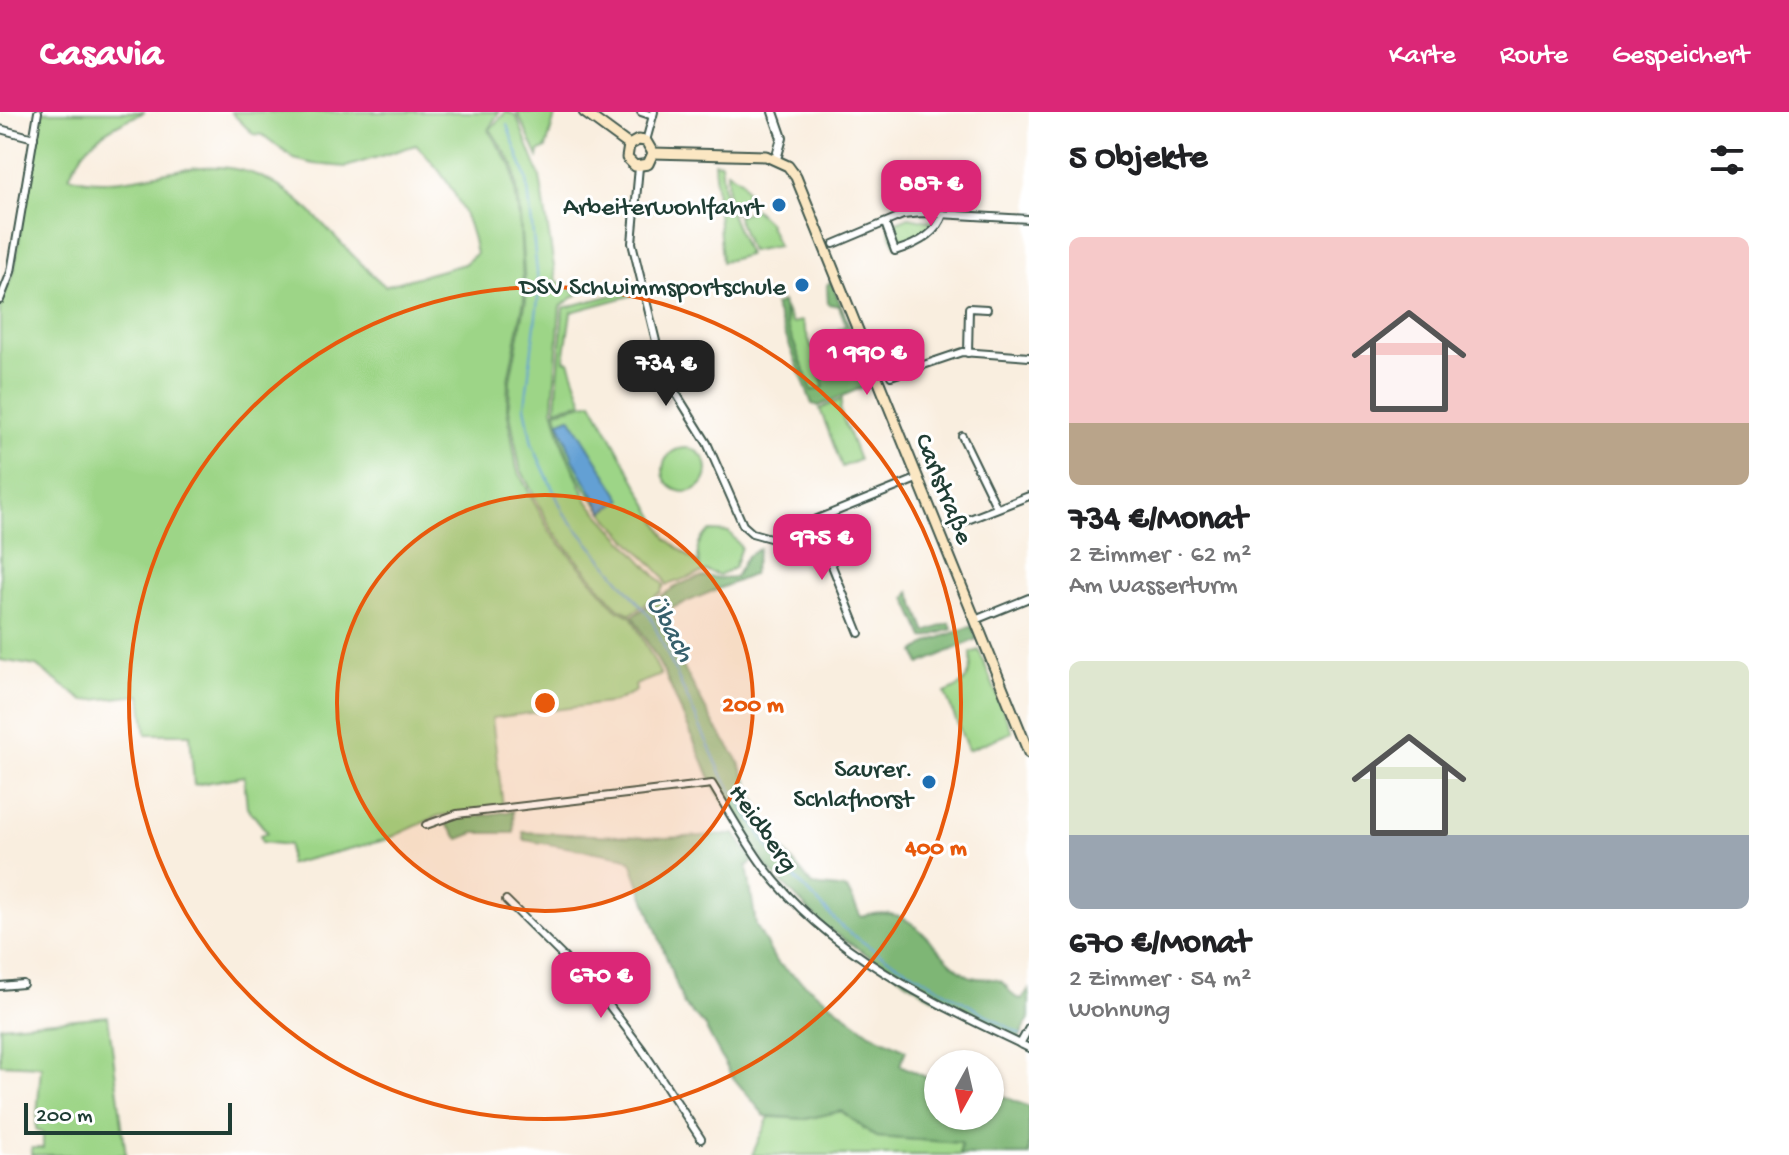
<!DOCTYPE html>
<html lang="de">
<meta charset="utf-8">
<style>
:root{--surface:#fff;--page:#f2f2f2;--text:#202124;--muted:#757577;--accent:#db2777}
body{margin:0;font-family:"Gochi Hand",sans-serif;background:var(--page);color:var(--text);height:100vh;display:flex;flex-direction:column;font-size:30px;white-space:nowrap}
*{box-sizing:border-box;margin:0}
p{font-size:26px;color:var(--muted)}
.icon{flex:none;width:44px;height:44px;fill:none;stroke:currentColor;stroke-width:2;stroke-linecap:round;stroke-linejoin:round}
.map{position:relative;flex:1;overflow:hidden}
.side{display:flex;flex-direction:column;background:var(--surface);width:760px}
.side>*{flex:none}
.needle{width:52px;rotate:188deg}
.buttons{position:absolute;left:924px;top:938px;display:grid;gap:16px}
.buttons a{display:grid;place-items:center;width:80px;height:80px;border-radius:50%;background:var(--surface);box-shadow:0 2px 6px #0004;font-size:40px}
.scale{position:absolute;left:24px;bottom:20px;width:208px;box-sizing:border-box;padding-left:8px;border:4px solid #1f3d34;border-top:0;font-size:22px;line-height:28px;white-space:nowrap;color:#1f3d34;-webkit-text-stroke:6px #fff;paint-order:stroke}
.price{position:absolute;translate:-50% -68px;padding:0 18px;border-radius:16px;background:var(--accent);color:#fff;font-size:26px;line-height:52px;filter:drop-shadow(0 2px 4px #0008)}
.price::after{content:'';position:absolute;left:50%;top:48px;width:24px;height:18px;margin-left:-12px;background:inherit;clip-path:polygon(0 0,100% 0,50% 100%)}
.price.active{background:#222;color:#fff}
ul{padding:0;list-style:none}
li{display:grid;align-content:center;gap:16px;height:424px;padding:0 40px}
li span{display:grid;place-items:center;height:248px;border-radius:12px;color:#555}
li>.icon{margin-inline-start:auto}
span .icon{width:144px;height:144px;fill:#fffc;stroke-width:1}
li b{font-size:34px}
h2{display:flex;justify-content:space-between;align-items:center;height:96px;padding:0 40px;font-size:34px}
header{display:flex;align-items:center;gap:48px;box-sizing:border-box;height:112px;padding:0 40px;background:var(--accent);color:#fff}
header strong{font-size:38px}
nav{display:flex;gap:44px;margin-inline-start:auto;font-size:28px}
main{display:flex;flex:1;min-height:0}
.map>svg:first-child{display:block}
.green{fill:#9dd587;stroke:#5e895e;stroke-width:2;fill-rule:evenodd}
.forest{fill:#7eb674;stroke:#4e7a54;stroke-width:2}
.water{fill:#63a0d4;stroke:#416e84;stroke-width:2}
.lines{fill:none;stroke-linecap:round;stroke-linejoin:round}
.stream{stroke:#63a0d4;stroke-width:2}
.minor-casing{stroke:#40584e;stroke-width:10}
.tertiary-casing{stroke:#40584e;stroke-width:12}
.secondary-casing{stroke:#40584e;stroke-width:13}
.minor{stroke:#fff;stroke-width:6}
.tertiary{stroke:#fff;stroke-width:8}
.secondary{stroke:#fbe7c3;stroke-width:9}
.ring{fill:none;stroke:#e8590c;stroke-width:4}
.poi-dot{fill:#1f6fb2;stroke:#fff;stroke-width:3}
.labels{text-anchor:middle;stroke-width:6;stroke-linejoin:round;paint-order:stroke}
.poi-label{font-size:26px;fill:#1f3d34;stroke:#fff;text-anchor:end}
.street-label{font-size:26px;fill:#1f3d34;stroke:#fff}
.water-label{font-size:28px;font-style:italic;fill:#37606c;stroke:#fff}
.centre{fill:#e8590c;stroke:#fff;stroke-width:4}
.ring-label{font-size:24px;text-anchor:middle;font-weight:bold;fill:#e8590c;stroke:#fff;stroke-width:6;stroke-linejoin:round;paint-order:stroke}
</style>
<header>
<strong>Casavia</strong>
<nav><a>Karte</a><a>Route</a><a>Gespeichert</a></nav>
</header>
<main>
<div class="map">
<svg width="1029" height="1043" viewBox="0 0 1029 1043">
<rect width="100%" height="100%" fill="#fff"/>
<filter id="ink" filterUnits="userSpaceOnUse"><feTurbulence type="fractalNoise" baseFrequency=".0125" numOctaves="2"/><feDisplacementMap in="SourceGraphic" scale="16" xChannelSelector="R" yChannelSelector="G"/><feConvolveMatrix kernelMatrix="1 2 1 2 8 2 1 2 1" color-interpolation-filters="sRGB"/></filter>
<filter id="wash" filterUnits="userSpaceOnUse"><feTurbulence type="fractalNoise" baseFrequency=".006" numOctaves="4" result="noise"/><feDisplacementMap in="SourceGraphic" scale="32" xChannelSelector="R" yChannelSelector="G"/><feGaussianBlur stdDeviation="1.8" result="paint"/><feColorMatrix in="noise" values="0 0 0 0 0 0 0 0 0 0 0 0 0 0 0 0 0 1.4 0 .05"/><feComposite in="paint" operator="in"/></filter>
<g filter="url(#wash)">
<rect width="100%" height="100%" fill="#f9eedf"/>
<g class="green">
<path d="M40,0H145C109,15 86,27 69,64C104,76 143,64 178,58C284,38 315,114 385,174L464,152L476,142C469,100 447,63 416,33L346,55L314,52L294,47L263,23L253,22L231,0H499L488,18L512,55L520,115L524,188L508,268L507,297L517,357L550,420L617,498L631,504L661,563L635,573L636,579L615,590L492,606L503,694L438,704L385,728L289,752V733L262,730L260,723L268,721L247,695L244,664L194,673L190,622H146L141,583L84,589L36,554L0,548V193L14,159Z"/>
<polygon points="506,0 516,3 540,65 556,168 578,182 560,195 553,296 563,335 588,390 664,473 661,480 631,502 618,496 552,418 520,356 509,297 510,268 526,188 519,92 514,54 490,17"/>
<polygon points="517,0 552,0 555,4 546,36 539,40 538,45"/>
<polygon points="714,50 721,51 725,87 748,143 722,150"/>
<polygon points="727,59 742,69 747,80 740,98 735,101 728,87"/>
<polygon points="754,97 768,110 778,134 750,139 737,104"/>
<polygon points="909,105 934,110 923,123 896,134 889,118 896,115 894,111"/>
<polygon points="632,178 633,183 571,200 564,248 569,249 583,290 556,297 563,196"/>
<polygon points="785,196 792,211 802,209 812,236 824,232 851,247 831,259 826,243 819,242 815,251 824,275 813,279 787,214"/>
<polygon points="842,287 840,299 859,348 842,355 820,297"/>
<path d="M592,290L667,427L700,453C696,439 696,427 711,419L729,420L741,435L734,456L720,463L706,459L667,473L662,463C613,411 568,375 556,299ZM569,305L621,388L603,400L574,348L559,310Z"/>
<circle cx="685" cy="358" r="22"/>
<path d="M979,538L1012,620L968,638L945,581C966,573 973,563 971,541Z"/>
<polygon points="108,904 126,1043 31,1043 32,1036 43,1036 43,1021 36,1017 41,954 0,952 0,914"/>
<polygon points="841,999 876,1025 962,1031 960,1043 752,1043 769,1005 806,1007"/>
</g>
<g class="forest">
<polygon points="831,169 873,271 819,294 812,292 774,193 782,190 787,214 812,279 824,275 815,250 823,239 832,259 850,247 824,232 828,229 827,224 846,213 839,194 828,192 827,173"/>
<path d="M759,437L752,463L655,503L715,614L737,646L771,723L812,773L847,777L861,805C916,786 931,843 969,864C979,869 991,864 1000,869C1008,873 1009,882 1017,886L1022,887L1029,878V906L1018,929L926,882L824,814L767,755L714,675L665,562L633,504C655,489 676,470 702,465C713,464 723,468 735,465L747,444Z"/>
<polygon points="910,480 926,520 950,511 952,517 924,526 906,486"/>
<polygon points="972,514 977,527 920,552 915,540 931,529"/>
<polygon points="513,699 514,721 474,721 459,727 443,709"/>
<polygon points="523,720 666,726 735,722 753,749 747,754 756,813 776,850 870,921 906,938 900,953 938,971 938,1004 990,1004 993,980 1029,995 1029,1043 960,1043 961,1031 876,1025 841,999 806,1007 765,1004 731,963 704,913 684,893 631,750 624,745 524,728"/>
</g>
<polygon class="water" points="570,305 622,388 603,400 574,349 559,309"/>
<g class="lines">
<polyline class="stream" points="507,13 527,67 539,179 525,294 532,332 564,401 651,506 722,663 775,745 843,816 880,842 1020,922"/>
</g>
</g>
<g filter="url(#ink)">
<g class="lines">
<defs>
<g id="minor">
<polyline points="641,0 653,4"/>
<polyline points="0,17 34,26"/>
<polyline points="646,29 654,0"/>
<polyline points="639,55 632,131 664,262 707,331 743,413 752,421 770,426 919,366"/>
<path d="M885,111L895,139C915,133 937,123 943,102"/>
<polyline points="834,132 903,103 922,101 1029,107"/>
<polyline points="0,188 11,160 38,0"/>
<polyline points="968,241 969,196 987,197"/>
<polyline points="891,264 962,240 1029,245"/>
<polyline points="962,324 997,396"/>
<polyline points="814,409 859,521"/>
<polyline points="952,414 1029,384"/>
<polyline points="975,508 1029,486"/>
<path d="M426,713L457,702L712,672C729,700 745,729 764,755C828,841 934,891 1029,936"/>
<polyline points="506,788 599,880 642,937 701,1027"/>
<polyline points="0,874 23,872"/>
<polyline points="1020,932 1029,916"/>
</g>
<polyline id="tertiary" points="773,0 782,26 776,47"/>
<g id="secondary">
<polyline points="584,0 629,33"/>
<polyline points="629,33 627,46 635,54 648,52 653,41"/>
<polyline points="629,33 638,28 646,29 653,41"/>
<polyline points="653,41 766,44 788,54 796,65 1029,641"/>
</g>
</defs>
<use href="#minor" class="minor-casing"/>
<use href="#tertiary" class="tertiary-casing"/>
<use href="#secondary" class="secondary-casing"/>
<use href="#minor" class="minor"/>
<use href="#tertiary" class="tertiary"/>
<use href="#secondary" class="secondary"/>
</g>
</g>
<circle cx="545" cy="591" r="208" fill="#e8590c" fill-opacity=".12"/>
<g class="ring">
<circle cx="545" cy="591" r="208"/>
<circle cx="545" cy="591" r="416"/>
</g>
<g class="poi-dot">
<circle cx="779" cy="93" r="8"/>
<circle cx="802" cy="173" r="8"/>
<circle cx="929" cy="670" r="8"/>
</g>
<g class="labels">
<g class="poi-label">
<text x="763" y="102">Arbeiterwohlfahrt</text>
<text x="786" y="182">DSV Schwimmsportschule</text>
<text x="913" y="664">Saurer.<tspan x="913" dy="30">Schlafhorst</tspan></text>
</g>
<g class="street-label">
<text transform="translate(946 376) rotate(68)" y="9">Carlstraße</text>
<text transform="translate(765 715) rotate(55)" y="9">Heidberg</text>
</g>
<g class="water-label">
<text transform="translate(673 515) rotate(61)" y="10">Übach</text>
</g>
</g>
<circle cx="545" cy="591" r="12" class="centre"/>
<g class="ring-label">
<text x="753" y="599">200 m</text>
<text x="936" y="742">400 m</text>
</g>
</svg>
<div class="buttons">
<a><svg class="needle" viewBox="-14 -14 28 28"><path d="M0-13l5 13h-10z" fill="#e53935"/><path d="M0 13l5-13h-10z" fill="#757577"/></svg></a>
</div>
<div class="scale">200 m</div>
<b class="price" style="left:931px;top:116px">887 €</b>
<b class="price" style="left:867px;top:285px">1 990 €</b>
<b class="price active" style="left:666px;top:296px">734 €</b>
<b class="price" style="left:822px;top:470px">975 €</b>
<b class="price" style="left:601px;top:908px">670 €</b>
</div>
<section class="side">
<h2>5 Objekte<svg class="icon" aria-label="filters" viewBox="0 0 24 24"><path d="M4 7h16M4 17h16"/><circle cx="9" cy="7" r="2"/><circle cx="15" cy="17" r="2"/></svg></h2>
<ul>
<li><span style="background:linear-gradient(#f6c9c9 75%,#b9a48a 0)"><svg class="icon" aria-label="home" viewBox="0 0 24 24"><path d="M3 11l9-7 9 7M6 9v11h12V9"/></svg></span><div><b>734 €/Monat</b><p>2 Zimmer · 62 m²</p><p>Am Wasserturm</p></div></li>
<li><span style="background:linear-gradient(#dfe7d0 70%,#9aa5b1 0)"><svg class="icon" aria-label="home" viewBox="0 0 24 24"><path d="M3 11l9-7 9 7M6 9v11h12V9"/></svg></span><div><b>670 €/Monat</b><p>2 Zimmer · 54 m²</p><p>Wohnung</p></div></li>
</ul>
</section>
</main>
